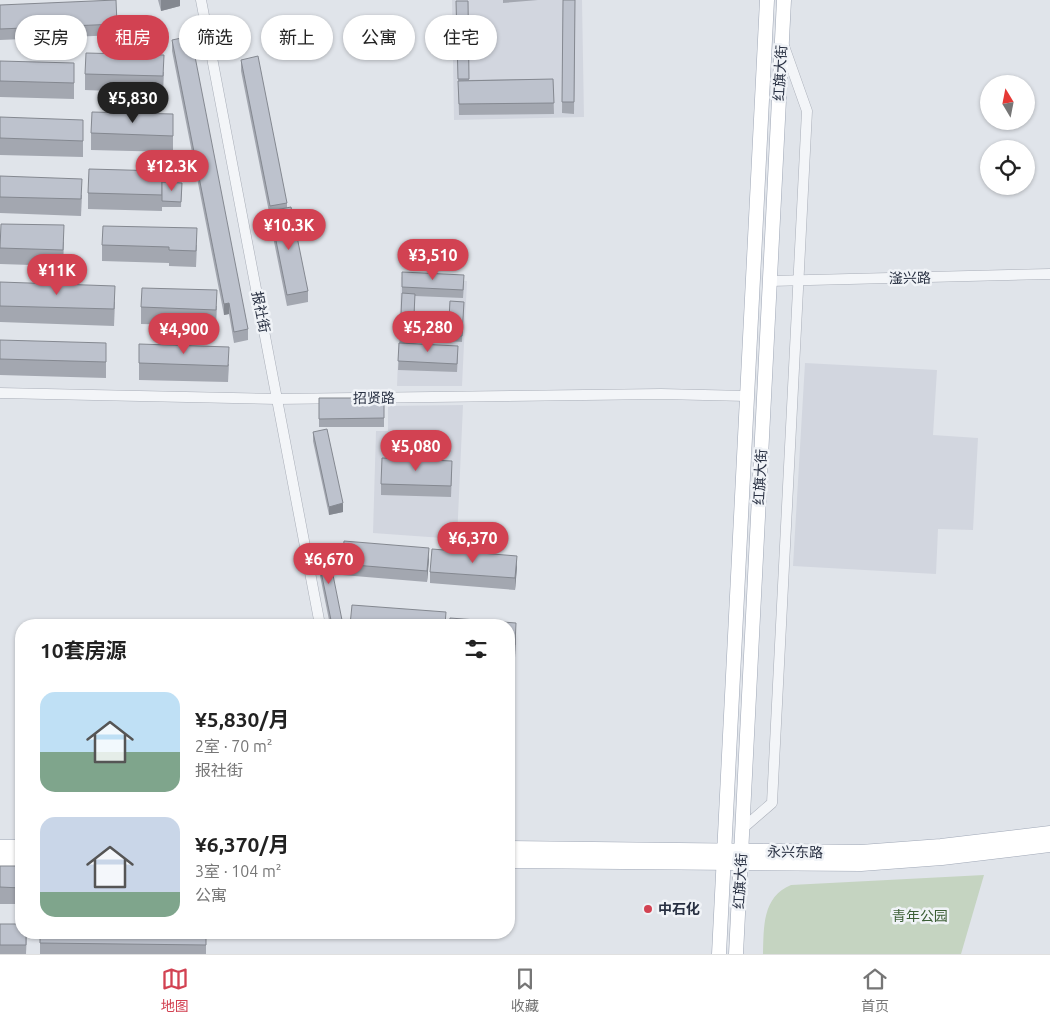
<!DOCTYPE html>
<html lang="zh">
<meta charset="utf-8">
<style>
:root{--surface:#fff;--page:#f6f6f6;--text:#222;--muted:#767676;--line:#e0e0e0;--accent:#d24252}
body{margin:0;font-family:Ubuntu,"Noto Sans SC",sans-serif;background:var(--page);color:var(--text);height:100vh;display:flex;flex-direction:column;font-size:19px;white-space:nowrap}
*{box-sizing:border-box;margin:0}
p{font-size:16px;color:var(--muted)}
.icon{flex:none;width:28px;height:28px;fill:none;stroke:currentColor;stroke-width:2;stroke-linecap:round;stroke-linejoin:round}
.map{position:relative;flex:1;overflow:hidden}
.side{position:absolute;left:15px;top:619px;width:500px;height:320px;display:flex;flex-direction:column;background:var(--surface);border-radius:20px;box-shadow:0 1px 4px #0004}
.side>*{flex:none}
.banner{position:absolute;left:15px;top:15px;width:500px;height:45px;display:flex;gap:10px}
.needle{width:32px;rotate:350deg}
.fabs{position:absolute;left:980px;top:75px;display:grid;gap:10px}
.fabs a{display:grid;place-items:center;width:55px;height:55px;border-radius:50%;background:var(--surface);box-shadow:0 1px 4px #0004;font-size:25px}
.price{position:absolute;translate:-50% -42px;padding:0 11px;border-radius:18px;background:var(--accent);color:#fff;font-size:16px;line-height:32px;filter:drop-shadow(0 1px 2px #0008)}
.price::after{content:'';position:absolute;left:50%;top:30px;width:15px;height:11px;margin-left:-8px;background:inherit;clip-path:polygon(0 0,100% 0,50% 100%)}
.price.current{background:#222;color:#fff}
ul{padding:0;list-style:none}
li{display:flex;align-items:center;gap:15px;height:125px;padding:0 25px}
li span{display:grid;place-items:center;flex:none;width:140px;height:100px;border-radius:15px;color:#555}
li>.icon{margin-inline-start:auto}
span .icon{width:60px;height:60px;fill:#fffc;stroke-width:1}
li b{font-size:21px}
h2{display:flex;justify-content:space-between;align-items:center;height:60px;padding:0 25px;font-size:21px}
.chip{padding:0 18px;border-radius:22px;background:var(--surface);box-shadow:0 1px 4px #0004;font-size:18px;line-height:45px}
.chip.current{background:var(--accent);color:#fff}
.tab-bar{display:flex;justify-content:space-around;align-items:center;height:70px;border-top:1px solid var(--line);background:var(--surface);font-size:14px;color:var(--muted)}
.tab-bar a{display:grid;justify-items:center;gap:2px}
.tab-bar .current{color:var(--accent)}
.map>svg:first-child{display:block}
.built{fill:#d2d6df}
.green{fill:#c5d4c1}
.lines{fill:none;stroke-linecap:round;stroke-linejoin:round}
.minor-casing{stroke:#a9aeb8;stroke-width:11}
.major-casing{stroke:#9fa7b6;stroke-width:15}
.minor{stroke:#f3f5f8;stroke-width:10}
.major{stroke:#fff;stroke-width:14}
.wall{fill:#a3a7b0}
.shaded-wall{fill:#848890}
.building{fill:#bdc2cd;stroke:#848890}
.poi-dot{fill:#d24252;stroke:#f0f3f7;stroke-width:2}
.labels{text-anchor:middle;stroke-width:5;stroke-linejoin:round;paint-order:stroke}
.street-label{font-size:14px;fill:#283042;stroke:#f0f3f7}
.poi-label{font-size:14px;font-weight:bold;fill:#283042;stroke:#f0f3f7;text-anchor:start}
.park-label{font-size:14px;fill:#3b5e35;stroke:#f0f3f7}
</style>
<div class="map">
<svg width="1050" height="954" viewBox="0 0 1050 954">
<rect width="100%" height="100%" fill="#e0e4ea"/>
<g class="built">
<polygon points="452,0 582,0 584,117 454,120"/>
<polygon points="401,277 467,281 462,386 397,386"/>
<polygon points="805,363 937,370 933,435 978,438 973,530 938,529 936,574 793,566"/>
<polygon points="463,405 457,539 373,533 376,431 388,431 388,406"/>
</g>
<path class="green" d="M984,875L961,954H763C764,927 762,897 791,885Z"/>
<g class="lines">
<defs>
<g id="minor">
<polyline points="201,0 320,625"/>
<polyline points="770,281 1050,274"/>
<polyline points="0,393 277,399 661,394 747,396"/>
<polyline points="742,829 772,803 807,111 784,46"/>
</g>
<g id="major">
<polyline points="0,847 21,847"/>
<polyline points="509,848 861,852 941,846 1050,833"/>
<polyline points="0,859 21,859"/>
<polyline points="509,861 861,864 942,858 1050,845"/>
<polyline points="719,954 767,0"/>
<polyline points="736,954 784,0"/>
</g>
</defs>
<use href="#minor" class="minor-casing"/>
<use href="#major" class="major-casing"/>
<use href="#minor" class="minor"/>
<use href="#major" class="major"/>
</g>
<g class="wall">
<polygon points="158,0 180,0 180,6 161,11"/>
<polygon points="503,0 538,0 503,3"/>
<polygon points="563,0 575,0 574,114 562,113"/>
<polygon points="456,1 468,1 469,80 553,79 554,114 459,115"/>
<polygon points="0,5 117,24 117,35 0,40"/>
<polygon points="172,40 248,329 248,340 234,343 229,314 224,315 172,51"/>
<polygon points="241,60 287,203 287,208 308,291 308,302 287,306 270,222 270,217 241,71"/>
<polygon points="0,61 74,80 74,99 0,97"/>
<polygon points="164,72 163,93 85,90 85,74"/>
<polygon points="0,117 83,136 83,157 0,155"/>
<polygon points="173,131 173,152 91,150 91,133"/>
<polygon points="0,176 82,195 81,216 0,213"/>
<polygon points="162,182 182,183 181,207 162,207 162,211 88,209 88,193"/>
<polygon points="64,242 63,266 0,264 0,248"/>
<polygon points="102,245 197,245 196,267 169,266 169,263 102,261"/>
<polygon points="0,282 115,302 114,326 0,322"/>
<polygon points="464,284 463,298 415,296 413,343 458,354 457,372 398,370 402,295 402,287"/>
<polygon points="450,301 464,302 462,342 448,341"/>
<polygon points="217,306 216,326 141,324 141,307"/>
<polygon points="0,340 106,360 106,378 0,375"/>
<polygon points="139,344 229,364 228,382 139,380"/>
<rect x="319" y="398" width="65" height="29"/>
<polygon points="313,432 343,512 329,515 313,441"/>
<polygon points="452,472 451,497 381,495 381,484"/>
<polygon points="316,547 343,625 330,625 316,556"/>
<polygon points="429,559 427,582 342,575 342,564"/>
<polygon points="517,567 515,590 430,583 430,572"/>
<polygon points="509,625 516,634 515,657 509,656"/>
<rect x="0" y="866" width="21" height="38"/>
<polygon points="0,924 27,932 26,954 0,954"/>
<rect x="40" y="932" width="166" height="22"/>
</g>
<g class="shaded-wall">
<polygon points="161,0 180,0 180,6 161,11"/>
<polygon points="229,303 229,314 224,315 224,304"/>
<polygon points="343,503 343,512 329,515 329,507"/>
<polygon points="429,548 429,559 427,582 427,571"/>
<polygon points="517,556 517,567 515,590 515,578"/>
<polygon points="516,623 516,634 515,657 515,645"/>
</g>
<g class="building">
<polygon points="116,0 117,24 0,29 0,5"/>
<polygon points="563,0 575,0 574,102 562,102"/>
<polygon points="456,1 468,1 469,79 458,79"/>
<polygon points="191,36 248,329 234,332 229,303 224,304 172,40"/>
<polygon points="86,53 164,55 163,76 85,74"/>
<polygon points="258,56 287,203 270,206 241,60"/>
<polygon points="0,61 74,63 74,83 0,81"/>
<polygon points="553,79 554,103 459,104 458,81"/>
<polygon points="92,112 173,114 173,136 91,133"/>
<polygon points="0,117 83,120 83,141 0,138"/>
<polygon points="89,169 162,171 162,195 88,193"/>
<polygon points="0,176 82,179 81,199 0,197"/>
<polygon points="162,182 182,183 181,202 162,201"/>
<polygon points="291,207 308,291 287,295 270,211"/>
<polygon points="1,224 64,225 63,250 0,248"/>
<polygon points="103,226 197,228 196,251 169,250 169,247 102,245"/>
<polygon points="402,272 464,275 463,290 402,287"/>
<polygon points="0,282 115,286 114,309 0,306"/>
<polygon points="142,288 217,290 216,310 141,307"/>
<polygon points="402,293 415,294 413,336 400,335"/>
<polygon points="450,301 464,302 462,336 448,336"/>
<polygon points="0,340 106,343 106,362 0,359"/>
<polygon points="399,343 458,346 457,364 398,361"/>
<polygon points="139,344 229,347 228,366 139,363"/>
<polygon points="319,398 384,398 384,418 319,419"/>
<polygon points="327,429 343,503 329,507 313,432"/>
<polygon points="382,458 452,461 451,486 381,484"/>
<polygon points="344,541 429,548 427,571 342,564"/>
<polygon points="327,545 343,625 332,625 316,547"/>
<polygon points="432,549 517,556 515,578 430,572"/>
<polygon points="352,605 446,612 445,625 350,625"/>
<polygon points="450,618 516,623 515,645 509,645 509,625 449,625"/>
<polygon points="0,866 21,866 21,888 0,887"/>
<polygon points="0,924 21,924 21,932 26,932 26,945 0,945"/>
<polygon points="40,932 206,932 206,945 40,943"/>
</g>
<circle class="poi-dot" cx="648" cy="909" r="5"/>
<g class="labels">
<g class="street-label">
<text transform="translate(780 73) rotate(-87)" y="5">红旗大街</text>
<text transform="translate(910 278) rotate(-1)" y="5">滏兴路</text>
<text transform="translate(261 312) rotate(79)" y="5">报社街</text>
<text transform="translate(374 398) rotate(-1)" y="5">招贤路</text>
<text transform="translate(760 477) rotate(-87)" y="5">红旗大街</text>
<text transform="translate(795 852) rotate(1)" y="5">永兴东路</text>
<text transform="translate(740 881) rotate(-87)" y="5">红旗大街</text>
</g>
<g class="poi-label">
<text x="658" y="914">中石化</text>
</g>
<g class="park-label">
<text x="920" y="921">青年公园</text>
</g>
</g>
</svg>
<div class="fabs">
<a><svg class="needle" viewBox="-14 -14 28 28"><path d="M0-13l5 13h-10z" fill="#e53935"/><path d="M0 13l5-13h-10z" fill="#767676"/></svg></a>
<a><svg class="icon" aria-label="locate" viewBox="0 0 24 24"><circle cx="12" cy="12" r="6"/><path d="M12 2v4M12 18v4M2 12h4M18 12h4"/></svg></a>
</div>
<b class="price current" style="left:133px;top:124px">¥5,830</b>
<b class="price" style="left:172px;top:192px">¥12.3K</b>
<b class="price" style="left:289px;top:251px">¥10.3K</b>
<b class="price" style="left:433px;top:281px">¥3,510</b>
<b class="price" style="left:57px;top:296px">¥11K</b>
<b class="price" style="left:428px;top:353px">¥5,280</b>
<b class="price" style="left:184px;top:355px">¥4,900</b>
<b class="price" style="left:416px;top:472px">¥5,080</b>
<b class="price" style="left:473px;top:564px">¥6,370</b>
<b class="price" style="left:329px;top:585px">¥6,670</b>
<div class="banner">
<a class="chip">买房</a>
<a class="chip current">租房</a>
<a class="chip">筛选</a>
<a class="chip">新上</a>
<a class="chip">公寓</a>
<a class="chip">住宅</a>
</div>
<section class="side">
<h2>10套房源<svg class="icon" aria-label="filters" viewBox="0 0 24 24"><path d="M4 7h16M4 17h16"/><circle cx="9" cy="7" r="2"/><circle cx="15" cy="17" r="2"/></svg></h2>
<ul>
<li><span style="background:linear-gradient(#bfe0f5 60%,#7fa58c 0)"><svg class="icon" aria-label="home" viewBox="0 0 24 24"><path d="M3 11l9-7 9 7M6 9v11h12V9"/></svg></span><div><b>¥5,830/月</b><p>2室 · 70 m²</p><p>报社街</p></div></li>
<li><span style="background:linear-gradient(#c9d6e8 75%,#7fa58c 0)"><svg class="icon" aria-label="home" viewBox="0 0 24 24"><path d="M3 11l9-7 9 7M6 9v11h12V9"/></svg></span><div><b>¥6,370/月</b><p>3室 · 104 m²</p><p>公寓</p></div></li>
</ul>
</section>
</div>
<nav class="tab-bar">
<a class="current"><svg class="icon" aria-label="map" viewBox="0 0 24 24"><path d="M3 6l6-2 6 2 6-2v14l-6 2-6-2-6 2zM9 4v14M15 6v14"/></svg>地图</a>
<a><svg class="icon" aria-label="saved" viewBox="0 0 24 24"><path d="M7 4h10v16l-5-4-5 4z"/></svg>收藏</a>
<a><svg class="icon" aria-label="home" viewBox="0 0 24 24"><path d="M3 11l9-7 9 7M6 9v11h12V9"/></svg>首页</a>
</nav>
